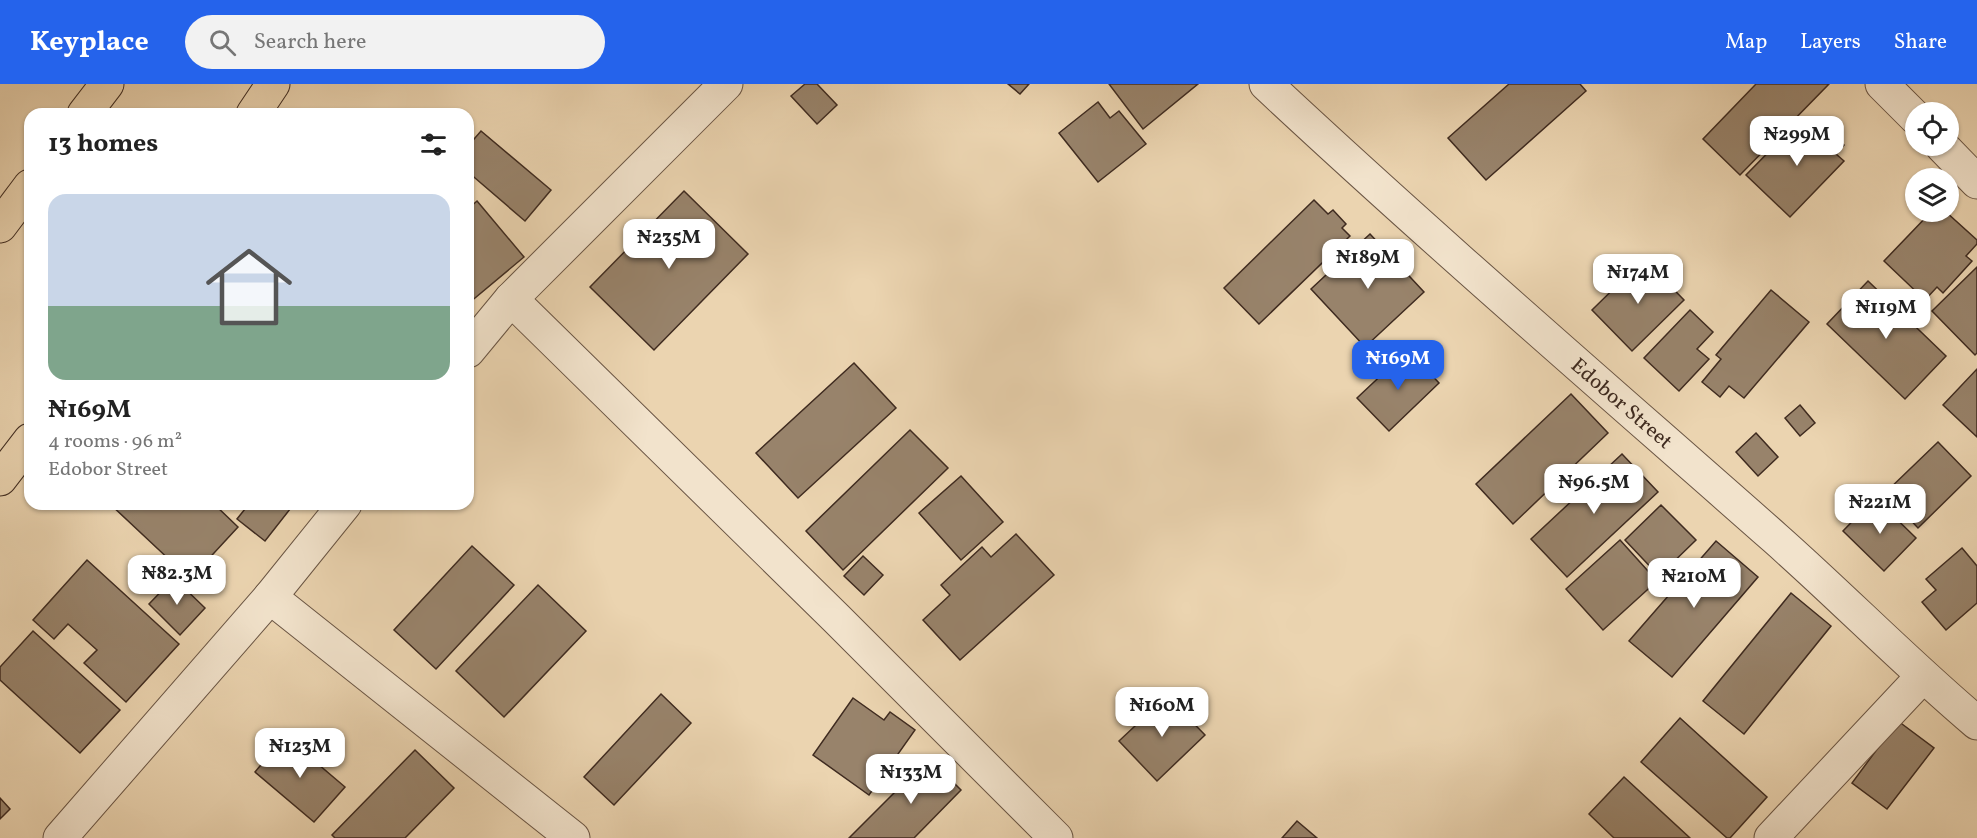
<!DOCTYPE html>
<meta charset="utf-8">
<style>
:root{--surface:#fff;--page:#f2f2f2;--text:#222;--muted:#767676;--accent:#2563eb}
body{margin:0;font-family:Vollkorn,serif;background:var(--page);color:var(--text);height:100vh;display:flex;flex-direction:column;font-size:22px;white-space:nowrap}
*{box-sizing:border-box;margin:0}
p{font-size:20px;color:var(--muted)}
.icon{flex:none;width:33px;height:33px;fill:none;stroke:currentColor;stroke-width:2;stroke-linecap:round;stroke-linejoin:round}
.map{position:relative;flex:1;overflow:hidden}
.side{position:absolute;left:24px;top:24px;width:450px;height:402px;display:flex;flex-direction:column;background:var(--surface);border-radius:18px;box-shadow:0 2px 4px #0004}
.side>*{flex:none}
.tools{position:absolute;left:1905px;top:18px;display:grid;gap:12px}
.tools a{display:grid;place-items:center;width:54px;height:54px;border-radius:50%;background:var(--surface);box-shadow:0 2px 4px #0004;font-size:30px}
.price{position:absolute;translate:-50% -51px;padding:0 14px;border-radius:12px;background:#fff;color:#222;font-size:20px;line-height:39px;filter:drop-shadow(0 2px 3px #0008)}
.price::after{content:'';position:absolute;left:50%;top:36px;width:18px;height:14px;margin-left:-9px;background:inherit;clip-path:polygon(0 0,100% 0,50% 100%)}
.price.active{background:var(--accent);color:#fff}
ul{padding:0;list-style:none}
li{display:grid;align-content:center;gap:12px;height:318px;padding:0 24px}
li span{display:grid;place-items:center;height:186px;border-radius:18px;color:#555}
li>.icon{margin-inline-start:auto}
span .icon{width:108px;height:108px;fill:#fffc;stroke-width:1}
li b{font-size:26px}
h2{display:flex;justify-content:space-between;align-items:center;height:72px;padding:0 24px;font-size:26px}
header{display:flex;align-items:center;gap:36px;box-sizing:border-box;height:84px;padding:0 30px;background:var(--accent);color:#fff}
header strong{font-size:28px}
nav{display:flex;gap:33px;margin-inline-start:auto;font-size:21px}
.search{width:420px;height:54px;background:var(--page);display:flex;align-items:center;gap:15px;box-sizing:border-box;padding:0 21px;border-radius:33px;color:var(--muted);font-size:22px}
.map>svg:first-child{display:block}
.building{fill:#98836b;stroke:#3f2b20;stroke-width:1.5}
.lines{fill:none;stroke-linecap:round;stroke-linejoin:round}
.street-casing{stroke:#6a5544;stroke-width:35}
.highway-casing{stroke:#3f2b20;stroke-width:35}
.street{stroke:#f2e3cc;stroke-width:33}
.highway{stroke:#ebd4b0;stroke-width:33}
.labels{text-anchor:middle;stroke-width:6;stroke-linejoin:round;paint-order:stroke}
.street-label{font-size:21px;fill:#3f2b20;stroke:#f2e3cc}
</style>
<header>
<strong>Keyplace</strong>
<div class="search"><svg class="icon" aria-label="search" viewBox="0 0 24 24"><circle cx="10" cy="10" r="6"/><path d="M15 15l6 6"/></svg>Search here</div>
<nav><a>Map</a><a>Layers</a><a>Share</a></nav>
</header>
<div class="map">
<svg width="1977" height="754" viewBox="0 0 1977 754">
<rect width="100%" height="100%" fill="#ebd4b0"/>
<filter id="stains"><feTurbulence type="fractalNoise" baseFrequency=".00333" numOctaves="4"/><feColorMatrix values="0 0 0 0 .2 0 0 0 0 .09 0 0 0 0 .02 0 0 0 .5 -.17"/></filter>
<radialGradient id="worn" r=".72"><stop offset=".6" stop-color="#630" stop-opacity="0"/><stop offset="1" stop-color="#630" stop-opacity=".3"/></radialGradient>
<g class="building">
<polygon points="805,0 817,0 837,21 817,40 791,12"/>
<polygon points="1008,0 1029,0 1020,10"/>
<polygon points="1109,0 1198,0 1143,45"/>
<polygon points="1509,0 1580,0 1586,7 1486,96 1448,54"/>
<polygon points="1756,0 1829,0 1740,91 1703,55"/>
<polygon points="1098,18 1110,34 1119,27 1146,60 1098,98 1059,49"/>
<polygon points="1801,35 1821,55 1829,47 1844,61 1836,70 1844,77 1790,133 1746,91"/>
<polygon points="481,47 551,106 525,137 468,88 468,62"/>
<polygon points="684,107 748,170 654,266 590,203"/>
<polygon points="1314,116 1328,130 1333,126 1346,140 1342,144 1350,152 1259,240 1224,204"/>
<polygon points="477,117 524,173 469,219 468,125"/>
<polygon points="1931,128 1946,128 1977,156 1977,160 1966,172 1972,177 1943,209 1937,203 1925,216 1884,177"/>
<polygon points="1370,150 1424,208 1365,263 1311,205"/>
<polygon points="1644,175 1684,216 1632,267 1592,226"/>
<polygon points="1977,183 1977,269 1975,271 1932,227"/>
<polygon points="1868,197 1946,272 1905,315 1827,240"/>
<polygon points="1771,206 1809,238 1744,314 1729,302 1720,313 1702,298 1721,275 1716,271"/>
<polygon points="1690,226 1713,248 1697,265 1709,275 1679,307 1644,274"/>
<polygon points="1408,266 1439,299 1389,347 1357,314"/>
<polygon points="854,279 896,324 798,414 756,369"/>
<polygon points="1977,285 1977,353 1943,321"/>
<polygon points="1571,310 1608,349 1513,440 1476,400"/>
<polygon points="1800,321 1815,339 1800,352 1785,334"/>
<polygon points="910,346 948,384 843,486 806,447"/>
<polygon points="1756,349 1778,373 1758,392 1736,368"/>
<polygon points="1938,358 1971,392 1918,444 1885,409"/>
<polygon points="1622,370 1658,408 1567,493 1531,455"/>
<polygon points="961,392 1003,438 961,476 919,429"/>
<polygon points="1875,414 1916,454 1884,487 1843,447"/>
<polygon points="110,420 214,420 238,443 190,495"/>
<polygon points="249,420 294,420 265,457 237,435"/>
<polygon points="1661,421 1696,456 1659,492 1625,456"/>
<polygon points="1016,450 1054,491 960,576 923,536 950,511 941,501 982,463 991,473"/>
<polygon points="1620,456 1657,497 1603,546 1566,505"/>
<polygon points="1716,457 1758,493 1672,593 1629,557"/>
<polygon points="472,462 514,501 436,585 394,546"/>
<polygon points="1962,464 1977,482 1977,519 1946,546 1922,518 1936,506 1926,495"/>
<polygon points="863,472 883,491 864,511 844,492"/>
<polygon points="87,476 179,560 126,618 84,579 97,566 68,540 54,555 33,536"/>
<polygon points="174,494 205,524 180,551 149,520"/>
<polygon points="538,501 586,547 504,633 456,587"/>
<polygon points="1791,509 1831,542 1744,650 1703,617"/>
<polygon points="33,547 120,626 80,669 0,596 0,583"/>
<polygon points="661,610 691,639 614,721 584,693"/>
<polygon points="1167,612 1205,651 1157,697 1119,657"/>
<polygon points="853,614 884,636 890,628 915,646 869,711 813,671"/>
<polygon points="1680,634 1767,713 1730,754 1727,754 1641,678"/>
<polygon points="1898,637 1934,664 1887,725 1852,699"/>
<polygon points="285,652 345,703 314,738 255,688"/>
<polygon points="415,666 454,704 405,754 335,754 332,751"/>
<polygon points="929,674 961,706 914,754 849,754"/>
<polygon points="1624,693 1690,754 1614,754 1589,730"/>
<polygon points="0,714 10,725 0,735"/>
<polygon points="1297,737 1317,754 1282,754"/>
</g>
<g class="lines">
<defs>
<g id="street">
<path d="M1266,0C1432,155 1605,304 1775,454C1844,515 1907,580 1977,639"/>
<polyline points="1882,0 1916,34"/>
<polyline points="1942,62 1977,98"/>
<polyline points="511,215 836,534 1056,754"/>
<polyline points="468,267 511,215 726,0"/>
<polyline points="270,513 573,754"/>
<polyline points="60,754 270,513 345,420"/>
<polyline points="1771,754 1922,593"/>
</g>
<g id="highway">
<polyline points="84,30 107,0"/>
<polyline points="253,30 273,0"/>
<polyline points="0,142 30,102"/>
<polyline points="0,395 30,356"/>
</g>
</defs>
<use href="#street" class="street-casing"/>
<use href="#highway" class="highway-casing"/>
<use href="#street" class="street"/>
<use href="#highway" class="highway"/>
</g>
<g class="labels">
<g class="street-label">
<text transform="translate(1622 319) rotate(41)" y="7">Edobor Street</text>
</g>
</g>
<rect width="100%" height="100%" filter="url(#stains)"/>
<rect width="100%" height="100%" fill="url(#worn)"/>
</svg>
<div class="tools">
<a><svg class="icon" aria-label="locate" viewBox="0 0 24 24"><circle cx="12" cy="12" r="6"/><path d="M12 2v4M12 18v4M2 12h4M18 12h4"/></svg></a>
<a><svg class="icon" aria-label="layers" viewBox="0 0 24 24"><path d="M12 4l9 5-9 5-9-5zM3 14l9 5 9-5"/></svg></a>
</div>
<b class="price" style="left:1797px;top:83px">₦299M</b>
<b class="price" style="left:669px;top:186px">₦235M</b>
<b class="price" style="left:1368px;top:206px">₦189M</b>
<b class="price" style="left:1638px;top:221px">₦174M</b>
<b class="price" style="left:1886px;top:256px">₦119M</b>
<b class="price active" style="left:1398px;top:307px">₦169M</b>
<b class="price" style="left:1594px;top:431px">₦96.5M</b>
<b class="price" style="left:1880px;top:451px">₦221M</b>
<b class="price" style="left:177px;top:522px">₦82.3M</b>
<b class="price" style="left:1694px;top:525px">₦210M</b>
<b class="price" style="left:1162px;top:654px">₦160M</b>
<b class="price" style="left:300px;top:695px">₦123M</b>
<b class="price" style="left:911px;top:721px">₦133M</b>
<section class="side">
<h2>13 homes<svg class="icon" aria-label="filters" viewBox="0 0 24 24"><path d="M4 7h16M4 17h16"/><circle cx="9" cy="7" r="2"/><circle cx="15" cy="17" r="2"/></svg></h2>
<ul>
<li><span style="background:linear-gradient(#c9d6e8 60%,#7fa58c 0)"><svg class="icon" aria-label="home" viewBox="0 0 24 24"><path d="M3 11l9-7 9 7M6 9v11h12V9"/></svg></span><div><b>₦169M</b><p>4 rooms · 96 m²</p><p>Edobor Street</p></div></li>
</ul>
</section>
</div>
